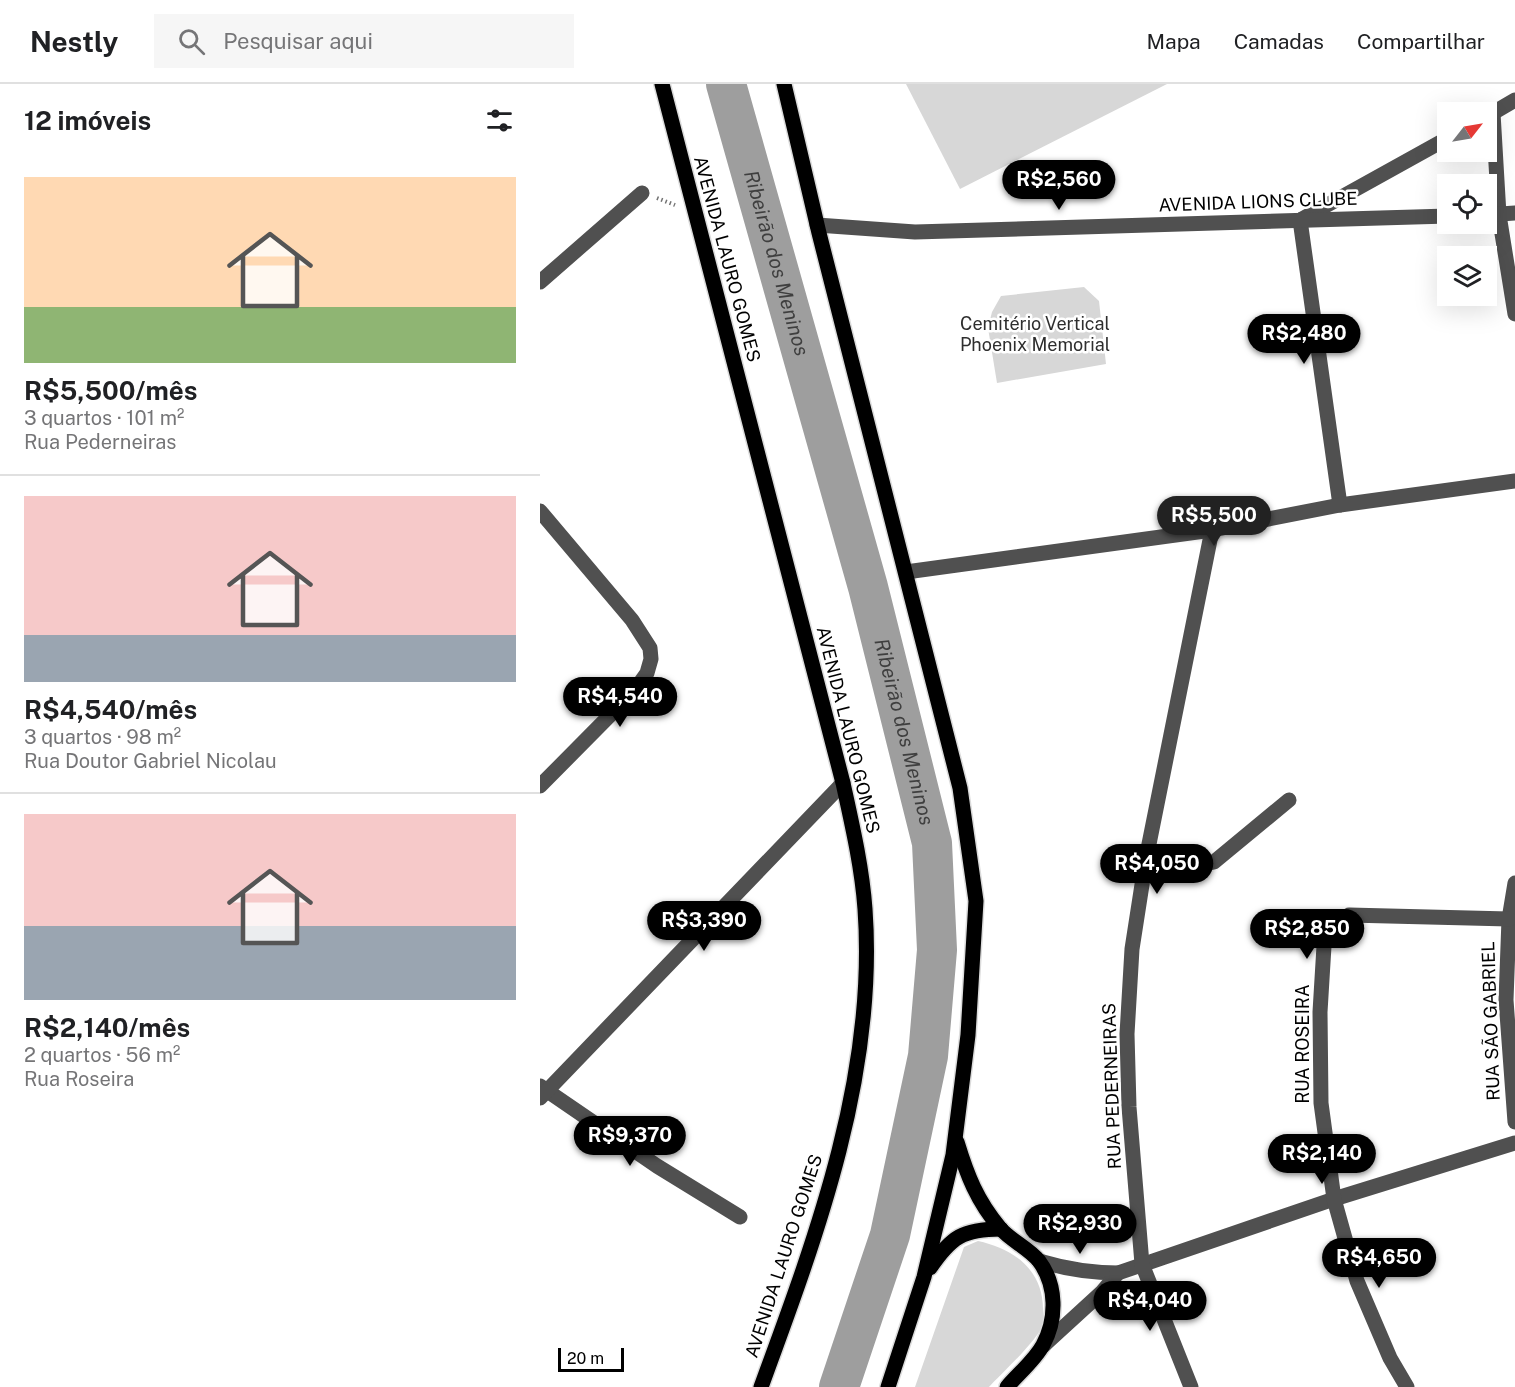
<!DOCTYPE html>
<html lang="pt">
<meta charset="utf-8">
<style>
:root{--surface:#fff;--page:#f6f6f6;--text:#202124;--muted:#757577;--line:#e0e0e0;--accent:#000}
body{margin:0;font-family:"Public Sans",sans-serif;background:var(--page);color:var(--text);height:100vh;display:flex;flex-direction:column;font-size:22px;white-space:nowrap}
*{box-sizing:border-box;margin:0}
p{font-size:20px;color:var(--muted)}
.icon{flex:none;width:33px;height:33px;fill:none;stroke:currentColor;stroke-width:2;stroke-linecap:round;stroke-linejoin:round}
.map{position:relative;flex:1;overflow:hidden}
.side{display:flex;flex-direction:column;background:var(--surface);width:540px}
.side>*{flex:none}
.needle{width:39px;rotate:59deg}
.tools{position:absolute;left:897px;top:18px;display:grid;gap:12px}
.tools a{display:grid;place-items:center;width:60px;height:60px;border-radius:0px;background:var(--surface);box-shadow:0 6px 24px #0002;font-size:30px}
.scale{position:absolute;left:18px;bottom:15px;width:66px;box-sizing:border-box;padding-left:6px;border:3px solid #000;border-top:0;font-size:16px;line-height:21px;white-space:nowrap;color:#000;-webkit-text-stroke:4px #fff;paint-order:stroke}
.price{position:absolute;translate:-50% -51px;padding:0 14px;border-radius:21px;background:var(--accent);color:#fff;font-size:20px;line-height:39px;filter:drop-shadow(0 2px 3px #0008)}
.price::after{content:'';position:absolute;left:50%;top:36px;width:18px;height:14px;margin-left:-9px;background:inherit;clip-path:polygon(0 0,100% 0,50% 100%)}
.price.active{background:#222;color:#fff}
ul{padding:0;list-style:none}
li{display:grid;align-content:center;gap:12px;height:318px;padding:0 24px}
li+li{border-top:2px solid var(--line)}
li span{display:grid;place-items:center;height:186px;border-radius:0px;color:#555}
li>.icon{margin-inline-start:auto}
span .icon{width:108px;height:108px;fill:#fffc;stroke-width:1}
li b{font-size:26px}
h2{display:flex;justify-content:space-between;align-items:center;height:72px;padding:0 24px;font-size:26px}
header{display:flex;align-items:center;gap:36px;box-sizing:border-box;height:84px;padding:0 30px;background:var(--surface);border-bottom:2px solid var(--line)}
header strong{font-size:28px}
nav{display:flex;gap:33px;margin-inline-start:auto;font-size:21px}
.search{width:420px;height:54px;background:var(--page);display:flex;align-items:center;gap:15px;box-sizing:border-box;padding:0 21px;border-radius:0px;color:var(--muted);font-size:22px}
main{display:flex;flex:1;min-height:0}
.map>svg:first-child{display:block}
.green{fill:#d7d7d7}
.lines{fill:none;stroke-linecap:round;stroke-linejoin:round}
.river{stroke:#9e9e9e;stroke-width:40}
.major-casing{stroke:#dbdbdb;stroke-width:18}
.path{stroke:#727272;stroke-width:4;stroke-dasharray:1.5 3;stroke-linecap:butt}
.minor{stroke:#505050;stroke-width:15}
.major{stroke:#000;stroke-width:15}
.labels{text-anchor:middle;stroke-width:5;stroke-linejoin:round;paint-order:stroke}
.street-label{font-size:18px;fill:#000;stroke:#fff}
.park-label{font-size:18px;fill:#2e2e2e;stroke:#fff}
.water-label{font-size:20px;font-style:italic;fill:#3f3f3f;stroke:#fff}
</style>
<header>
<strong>Nestly</strong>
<div class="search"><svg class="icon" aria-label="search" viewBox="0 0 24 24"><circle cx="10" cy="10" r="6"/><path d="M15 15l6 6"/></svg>Pesquisar aqui</div>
<nav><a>Mapa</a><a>Camadas</a><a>Compartilhar</a></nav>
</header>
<main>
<section class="side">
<h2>12 imóveis<svg class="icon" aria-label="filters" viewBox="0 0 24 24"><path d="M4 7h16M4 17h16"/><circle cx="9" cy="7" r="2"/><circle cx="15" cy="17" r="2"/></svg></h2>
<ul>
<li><span style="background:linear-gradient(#ffd9b3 70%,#8fb573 0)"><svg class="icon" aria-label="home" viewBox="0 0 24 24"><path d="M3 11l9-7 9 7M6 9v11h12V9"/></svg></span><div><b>R$5,500/mês</b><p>3 quartos · 101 m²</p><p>Rua Pederneiras</p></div></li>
<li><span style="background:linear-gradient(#f6c9c9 75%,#9aa5b1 0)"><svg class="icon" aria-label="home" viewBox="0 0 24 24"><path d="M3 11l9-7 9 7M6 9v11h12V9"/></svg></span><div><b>R$4,540/mês</b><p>3 quartos · 98 m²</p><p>Rua Doutor Gabriel Nicolau</p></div></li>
<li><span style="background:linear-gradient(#f6c9c9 60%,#9aa5b1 0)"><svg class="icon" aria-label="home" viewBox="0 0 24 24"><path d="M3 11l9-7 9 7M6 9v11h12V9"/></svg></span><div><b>R$2,140/mês</b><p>2 quartos · 56 m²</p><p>Rua Roseira</p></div></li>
</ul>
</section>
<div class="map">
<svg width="975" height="1303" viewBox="0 0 975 1303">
<rect width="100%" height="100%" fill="#fff"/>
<g class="green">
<polygon points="366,0 627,0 420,105"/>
<polygon points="544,203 559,217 566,280 457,299 448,244 452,228 461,212"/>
<path d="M438,1157C474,1165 503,1186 503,1225C503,1228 505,1235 504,1239C499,1255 462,1289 449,1303H375L424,1163Z"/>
</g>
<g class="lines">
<path class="river" id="s1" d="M186,0L328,503L392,759L397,866L388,972L350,1151L299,1303"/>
<defs>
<g id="major">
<path d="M122,0L303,699C312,740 322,783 325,825C337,990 277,1151 221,1303"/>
<polyline points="244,0 279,149 420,704 436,817 428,951 413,1071 384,1193 348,1303"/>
<path d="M417,1058C427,1091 437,1117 460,1144C471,1157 489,1164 499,1177C517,1201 517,1235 503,1261C495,1276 478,1290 467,1303"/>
<path d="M390,1184C411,1153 423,1145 461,1145"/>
</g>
</defs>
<use href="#major" class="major-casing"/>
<polyline class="path" points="117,114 135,121"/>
<g class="minor">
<polyline points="953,29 959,131 975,230"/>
<polyline points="946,33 975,16"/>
<polyline points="946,131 975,129"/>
<polyline points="762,135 908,54"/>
<polyline points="760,136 800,421"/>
<polyline points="277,141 375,148 908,132"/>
<polyline points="0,198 102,109"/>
<polyline points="0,427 92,536 110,564 111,575 107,589 95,606 0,702"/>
<polyline points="366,488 672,446 800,421 975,397"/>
<polyline points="606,775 655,782 674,778 749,716"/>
<polyline points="975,799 969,835 966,916 975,1038"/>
<polyline points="0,1002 117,1082 200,1133"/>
<polyline points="0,1014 303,699"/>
<path d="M499,1177C526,1185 550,1189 578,1189L794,1115L975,1059"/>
<polyline points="503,1262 562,1208 578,1189"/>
<polyline points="651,1303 602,1180 589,1023 587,950 592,865 606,775 672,446"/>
<polyline points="867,1303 850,1274 817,1197 794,1115 781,1019 780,928 784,862 794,842 809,831 969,835"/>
</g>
<use href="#major" class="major"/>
</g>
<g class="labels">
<g class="street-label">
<text transform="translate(718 118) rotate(-2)" y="6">AVENIDA LIONS CLUBE</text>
<text transform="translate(187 175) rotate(75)" y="6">AVENIDA LAURO GOMES</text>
<text transform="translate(308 646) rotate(76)" y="6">AVENIDA LAURO GOMES</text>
<text transform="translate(951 937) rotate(-92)" y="6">RUA SÃO GABRIEL</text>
<text transform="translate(763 960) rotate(-90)" y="6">RUA ROSEIRA</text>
<text transform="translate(572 1002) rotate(-92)" y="6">RUA PEDERNEIRAS</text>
<text transform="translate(244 1172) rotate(-72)" y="6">AVENIDA LAURO GOMES</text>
</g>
<g class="park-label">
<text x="495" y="246">Cemitério Vertical<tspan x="495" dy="21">Phoenix Memorial</tspan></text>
</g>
<g class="water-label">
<text dy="7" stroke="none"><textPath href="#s1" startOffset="186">Ribeirão dos Meninos</textPath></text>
<text dy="7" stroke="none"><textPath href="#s1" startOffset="672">Ribeirão dos Meninos</textPath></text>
</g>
</g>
</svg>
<div class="tools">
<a><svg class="needle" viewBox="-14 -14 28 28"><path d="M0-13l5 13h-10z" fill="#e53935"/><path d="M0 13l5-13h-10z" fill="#757577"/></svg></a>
<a><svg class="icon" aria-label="locate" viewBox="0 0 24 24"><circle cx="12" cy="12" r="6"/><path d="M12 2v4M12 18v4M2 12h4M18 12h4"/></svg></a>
<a><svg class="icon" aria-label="layers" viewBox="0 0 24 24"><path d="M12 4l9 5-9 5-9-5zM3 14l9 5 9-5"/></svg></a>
</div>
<div class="scale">20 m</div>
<b class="price" style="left:519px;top:127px">R$2,560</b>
<b class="price" style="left:764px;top:281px">R$2,480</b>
<b class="price active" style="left:674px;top:463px">R$5,500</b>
<b class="price" style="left:80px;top:644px">R$4,540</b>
<b class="price" style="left:617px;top:811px">R$4,050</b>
<b class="price" style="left:164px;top:868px">R$3,390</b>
<b class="price" style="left:767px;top:876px">R$2,850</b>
<b class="price" style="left:90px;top:1083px">R$9,370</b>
<b class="price" style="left:782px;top:1101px">R$2,140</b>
<b class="price" style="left:540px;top:1171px">R$2,930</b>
<b class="price" style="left:839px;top:1205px">R$4,650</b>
<b class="price" style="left:610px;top:1248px">R$4,040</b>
</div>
</main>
